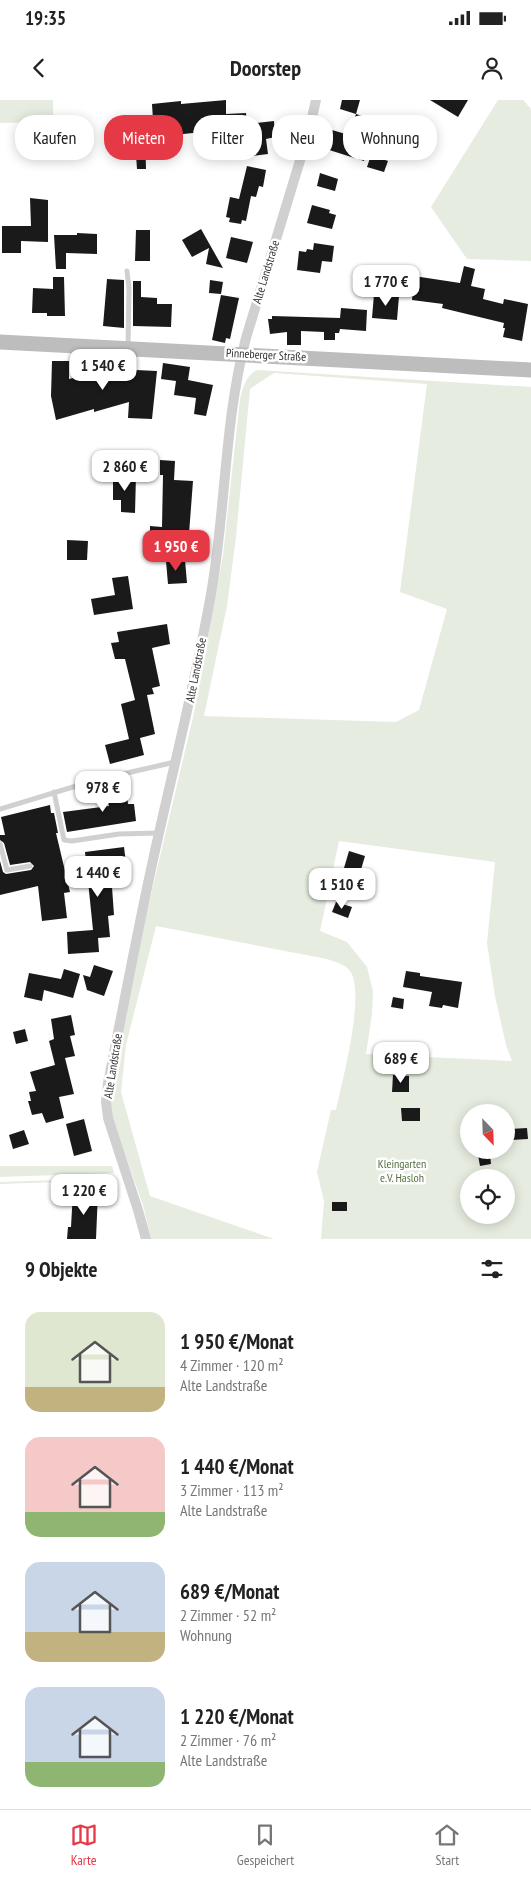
<!DOCTYPE html>
<html lang="de">
<meta charset="utf-8">
<style>
:root{--surface:#fff;--page:#f6f6f6;--text:#222;--muted:#767676;--line:#e0e0e0;--accent:#e63946}
body{margin:0;font-family:"PT Sans Narrow",sans-serif;background:var(--page);color:var(--text);height:100vh;display:flex;flex-direction:column;font-size:19px;white-space:nowrap}
*{box-sizing:border-box;margin:0}
p{font-size:16px;color:var(--muted)}
.icon{flex:none;width:28px;height:28px;fill:none;stroke:currentColor;stroke-width:2;stroke-linecap:round;stroke-linejoin:round}
.map{position:relative;height:1139px;overflow:hidden}
.side{display:flex;flex-direction:column;background:var(--surface);flex:1}
.side>*{flex:none}
.banner{position:absolute;left:15px;top:15px;width:501px;height:45px;display:flex;gap:10px}
.needle{width:32px;rotate:157deg}
.fabs{position:absolute;left:460px;top:1004px;display:grid;gap:10px}
.fabs a{display:grid;place-items:center;width:55px;height:55px;border-radius:50%;background:var(--surface);box-shadow:0 2px 12px #0003;font-size:25px}
.price{position:absolute;translate:-50% -42px;padding:0 11px;border-radius:10px;background:#fff;color:#222;font-size:16px;line-height:32px;filter:drop-shadow(0 1px 2px #0008)}
.price::after{content:'';position:absolute;left:50%;top:30px;width:15px;height:11px;margin-left:-8px;background:inherit;clip-path:polygon(0 0,100% 0,50% 100%)}
.price.active{background:var(--accent);color:#fff}
ul{padding:0;list-style:none}
li{display:flex;align-items:center;gap:15px;height:125px;padding:0 25px}
li span{display:grid;place-items:center;flex:none;width:140px;height:100px;border-radius:15px;color:#555}
li>.icon{margin-inline-start:auto}
span .icon{width:60px;height:60px;fill:#fffc;stroke-width:1}
li b{font-size:21px}
h2{display:flex;justify-content:space-between;align-items:center;height:60px;padding:0 25px;font-size:21px}
.tag{padding:0 18px;border-radius:20px;background:var(--surface);box-shadow:0 2px 12px #0003;font-size:18px;line-height:45px}
.tag.active{background:var(--accent);color:#fff}
.status{display:flex;justify-content:space-between;align-items:center;height:35px;padding:0 25px;background:var(--surface);direction:ltr}
.status svg{height:14px;fill:currentColor}
header{display:flex;justify-content:space-between;align-items:center;height:65px;padding:0 25px;background:var(--surface);font-size:22px;font-weight:800}
.dock{display:flex;justify-content:space-around;align-items:center;height:70px;border-top:1px solid var(--line);background:var(--surface);font-size:14px;color:var(--muted)}
.dock a{display:grid;justify-items:center;gap:2px}
.dock .active{color:var(--accent)}
.map>svg:first-child{display:block}
.green{fill:#e6ecdf;fill-rule:evenodd}
.building{fill:#1a1a1a}
.lines{fill:none;stroke-linecap:round;stroke-linejoin:round}
.service{stroke:#d0d0d0;stroke-width:5}
.minor{stroke:#d0d0d0;stroke-width:10}
.secondary{stroke:#bdbdbd;stroke-width:15}
.labels{text-anchor:middle;stroke-width:5;stroke-linejoin:round;paint-order:stroke}
.street-label{font-size:12px;fill:#333;stroke:#fff}
.park-label{font-size:12px;fill:#56703f;stroke:#fff}
</style>
<div class="status"><b>19:35</b><svg viewBox="0 0 49 12"><path d="M0 12V9h3v3zM5 12V6h3v6zM10 12V3h3v9zM15 12V0h3v12zM26 1h20v11H26zM47 4h2v5h-2z"/></svg></div>
<header><svg class="icon" aria-label="back" viewBox="0 0 24 24"><path d="M15 5l-7 7 7 7"/></svg>Doorstep<svg class="icon" aria-label="person" viewBox="0 0 24 24"><circle cx="12" cy="8" r="4"/><path d="M4 21q1-7 8-7t8 7"/></svg></header>
<div class="map">
<svg width="531" height="1139" viewBox="0 0 531 1139">
<rect width="100%" height="100%" fill="#fff"/>
<g class="green">
<polygon points="0,0 53,0 53,22 0,23"/>
<polygon points="498,0 523,0 531,9 531,161 467,159 431,107"/>
<path d="M257,270L531,287V1139H321L324,1101L317,1072L331,1010H336C342,982 366,893 350,871C345,864 335,862 327,859L156,826L126,945L121,992L150,1096L274,1139H151L143,1105L113,1020L110,1000L119,943L145,820L194,613L223,455L240,299C243,288 246,275 257,270ZM274,273L427,284L400,492L447,509L419,610L396,622L204,616L227,506L236,437L250,289ZM339,741L495,762L487,843L495,896L506,945L512,961L366,954L372,914L373,891L367,867L347,842L320,831ZM469,1012H506V1050H469ZM469,1078H506V1115H469Z"/>
<polygon points="0,1066 112,1066 114,1073 0,1077"/>
<polygon points="115,1078 115,1080 0,1084 0,1082"/>
</g>
<g class="building">
<polygon points="226,0 226,14 246,13 247,24 274,21 275,37 266,39 268,54 245,57 240,28 174,35 173,33 145,33 146,69 137,69 136,55 130,55 130,41 136,41 134,20 153,20 152,4 181,1 181,4"/>
<polygon points="342,0 360,0 356,14 340,9"/>
<polygon points="430,0 468,0 458,17"/>
<polygon points="356,14 366,17 360,34 372,37 364,61 326,49 332,30 349,35"/>
<polygon points="61,35 63,56 42,57 40,37"/>
<polygon points="371,55 388,61 384,72 367,67"/>
<polygon points="247,66 266,70 263,87 259,86 256,97 251,96 246,121 242,120 241,124 229,122 230,118 226,117 230,97 239,99"/>
<polygon points="320,73 338,79 335,91 317,86"/>
<polygon points="30,98 48,100 48,142 21,141 21,153 2,153 2,126 31,126"/>
<polygon points="312,105 330,110 329,113 336,115 332,129 307,123"/>
<polygon points="201,129 210,145 223,168 206,164 209,148 192,157 182,140"/>
<polygon points="136,130 150,130 150,161 135,161"/>
<polygon points="77,133 97,134 97,154 66,153 66,169 56,169 54,135 77,135"/>
<polygon points="231,137 253,142 247,163 226,158"/>
<polygon points="314,143 334,146 332,162 322,161 320,173 297,170 299,151 306,152 307,149 313,150"/>
<polygon points="464,166 475,169 471,186 485,189 483,199 503,204 504,199 528,204 522,241 503,237 505,228 503,228 504,223 442,208 443,204 412,200 414,176 460,183"/>
<polygon points="53,177 64,177 65,216 47,216 47,213 32,213 33,188 53,189"/>
<polygon points="107,179 124,180 124,228 103,226"/>
<polygon points="210,180 223,182 221,194 209,193"/>
<polygon points="133,181 141,181 141,197 157,198 157,204 172,204 171,227 133,226"/>
<polygon points="374,194 399,196 397,220 372,218"/>
<polygon points="221,195 239,198 230,239 226,238 225,243 212,240"/>
<polygon points="341,208 367,210 366,231 340,229 339,233 335,233 335,240 324,240 324,232 301,231 301,245 287,245 287,232 270,234 268,219 272,219 272,216 340,218"/>
<polygon points="52,261 69,261 69,279 108,269 106,261 120,261 123,273 132,265 136,270 157,271 152,319 128,318 129,302 94,312 94,309 56,320 51,296"/>
<polygon points="163,263 190,267 188,280 213,285 206,316 194,314 196,298 174,295 176,281 161,279"/>
<polygon points="160,360 175,361 174,380 193,381 189,434 173,434 173,443 150,443 150,426 162,427 163,375 160,375"/>
<polygon points="113,374 136,375 135,413 121,412 121,400 113,400"/>
<polygon points="67,440 88,441 87,460 67,460"/>
<polygon points="185,460 187,483 168,484 166,461"/>
<polygon points="128,476 133,509 94,515 91,499 115,495 112,478"/>
<polygon points="167,524 170,544 152,548 160,586 152,588 154,594 147,595 155,634 140,638 144,655 110,664 105,645 129,639 121,604 135,600 125,559 115,559 111,543 119,542 117,532"/>
<polygon points="126,687 128,704 134,704 136,721 67,732 63,712 109,706 106,689"/>
<polygon points="50,705 51,713 54,713 58,733 56,733 70,792 64,793 67,818 42,821 38,786 0,795 0,761 3,772 6,774 31,770 34,766 30,762 10,765 4,743 0,740 0,735 5,735 1,717"/>
<polygon points="124,747 127,771 111,773 114,815 108,816 110,837 98,838 99,852 68,854 67,832 93,830 85,752"/>
<polygon points="349,751 365,756 360,773 344,768"/>
<polygon points="336,802 352,807 348,818 332,812"/>
<polygon points="94,865 113,871 104,896 87,890 83,875 90,877"/>
<polygon points="64,869 80,874 73,898 44,890 42,901 24,897 29,873 61,879"/>
<polygon points="406,871 420,873 420,876 462,882 458,908 443,905 442,908 429,906 432,892 403,887"/>
<polygon points="393,897 404,899 403,909 391,907"/>
<polygon points="71,915 75,935 70,936 75,956 65,958 74,994 59,997 64,1018 46,1023 42,1013 32,1015 28,1001 31,1001 29,992 36,991 30,972 55,965 49,941 54,939 51,919"/>
<polygon points="25,929 28,941 16,944 13,932"/>
<polygon points="393,975 409,976 409,992 392,992"/>
<polygon points="401,1008 420,1008 420,1021 402,1021"/>
<polygon points="84,1019 92,1051 74,1056 66,1024"/>
<polygon points="527,1028 528,1039 511,1040 510,1029"/>
<polygon points="24,1030 29,1044 13,1049 9,1035"/>
<polygon points="490,1054 491,1064 480,1066 478,1055"/>
<polygon points="73,1091 98,1092 96,1139 67,1139 68,1127 71,1127"/>
<rect x="332" y="1102" width="15" height="9"/>
</g>
<g class="lines">
<g class="service">
<polyline points="127,171 129,188 128,248"/>
<polyline points="54,692 64,740 72,741 119,734 159,733"/>
<polyline points="0,709 96,680 175,662"/>
<polyline points="0,744 7,770 30,766"/>
</g>
<path class="minor" d="M146,1139L138,1110L108,1018L106,1002L108,983C125,899 140,816 159,733C177,653 197,574 211,494C226,409 224,322 246,238L309,31L316,0"/>
<polyline class="secondary" points="0,242 531,270"/>
</g>
<g class="labels">
<g class="street-label">
<text transform="translate(266 172) rotate(-73)" y="4">Alte Landstraße</text>
<text transform="translate(266 255) rotate(3)" y="4">Pinneberger Straße</text>
<text transform="translate(196 570) rotate(-79)" y="4">Alte Landstraße</text>
<text transform="translate(113 966) rotate(-81)" y="4">Alte Landstraße</text>
</g>
<g class="park-label">
<text x="402" y="1068">Kleingarten<tspan x="402" dy="14">e.V. Hasloh</tspan></text>
</g>
</g>
</svg>
<div class="fabs">
<a><svg class="needle" viewBox="-14 -14 28 28"><path d="M0-13l5 13h-10z" fill="#e53935"/><path d="M0 13l5-13h-10z" fill="#767676"/></svg></a>
<a><svg class="icon" aria-label="locate" viewBox="0 0 24 24"><circle cx="12" cy="12" r="6"/><path d="M12 2v4M12 18v4M2 12h4M18 12h4"/></svg></a>
</div>
<b class="price" style="left:386px;top:207px">1 770 €</b>
<b class="price" style="left:103px;top:291px">1 540 €</b>
<b class="price" style="left:125px;top:392px">2 860 €</b>
<b class="price active" style="left:176px;top:472px">1 950 €</b>
<b class="price" style="left:103px;top:713px">978 €</b>
<b class="price" style="left:98px;top:798px">1 440 €</b>
<b class="price" style="left:342px;top:810px">1 510 €</b>
<b class="price" style="left:401px;top:984px">689 €</b>
<b class="price" style="left:84px;top:1116px">1 220 €</b>
<div class="banner">
<a class="tag">Kaufen</a>
<a class="tag active">Mieten</a>
<a class="tag">Filter</a>
<a class="tag">Neu</a>
<a class="tag">Wohnung</a>
</div>
</div>
<section class="side">
<h2>9 Objekte<svg class="icon" aria-label="filters" viewBox="0 0 24 24"><path d="M4 7h16M4 17h16"/><circle cx="9" cy="7" r="2"/><circle cx="15" cy="17" r="2"/></svg></h2>
<ul>
<li><span style="background:linear-gradient(#dfe7d0 75%,#c2b280 0)"><svg class="icon" aria-label="home" viewBox="0 0 24 24"><path d="M3 11l9-7 9 7M6 9v11h12V9"/></svg></span><div><b>1 950 €/Monat</b><p>4 Zimmer · 120 m²</p><p>Alte Landstraße</p></div></li>
<li><span style="background:linear-gradient(#f6c9c9 75%,#8fb573 0)"><svg class="icon" aria-label="home" viewBox="0 0 24 24"><path d="M3 11l9-7 9 7M6 9v11h12V9"/></svg></span><div><b>1 440 €/Monat</b><p>3 Zimmer · 113 m²</p><p>Alte Landstraße</p></div></li>
<li><span style="background:linear-gradient(#c9d6e8 70%,#c2b280 0)"><svg class="icon" aria-label="home" viewBox="0 0 24 24"><path d="M3 11l9-7 9 7M6 9v11h12V9"/></svg></span><div><b>689 €/Monat</b><p>2 Zimmer · 52 m²</p><p>Wohnung</p></div></li>
<li><span style="background:linear-gradient(#c9d6e8 75%,#8fb573 0)"><svg class="icon" aria-label="home" viewBox="0 0 24 24"><path d="M3 11l9-7 9 7M6 9v11h12V9"/></svg></span><div><b>1 220 €/Monat</b><p>2 Zimmer · 76 m²</p><p>Alte Landstraße</p></div></li>
</ul>
</section>
<nav class="dock">
<a class="active"><svg class="icon" aria-label="map" viewBox="0 0 24 24"><path d="M3 6l6-2 6 2 6-2v14l-6 2-6-2-6 2zM9 4v14M15 6v14"/></svg>Karte</a>
<a><svg class="icon" aria-label="saved" viewBox="0 0 24 24"><path d="M7 4h10v16l-5-4-5 4z"/></svg>Gespeichert</a>
<a><svg class="icon" aria-label="home" viewBox="0 0 24 24"><path d="M3 11l9-7 9 7M6 9v11h12V9"/></svg>Start</a>
</nav>
